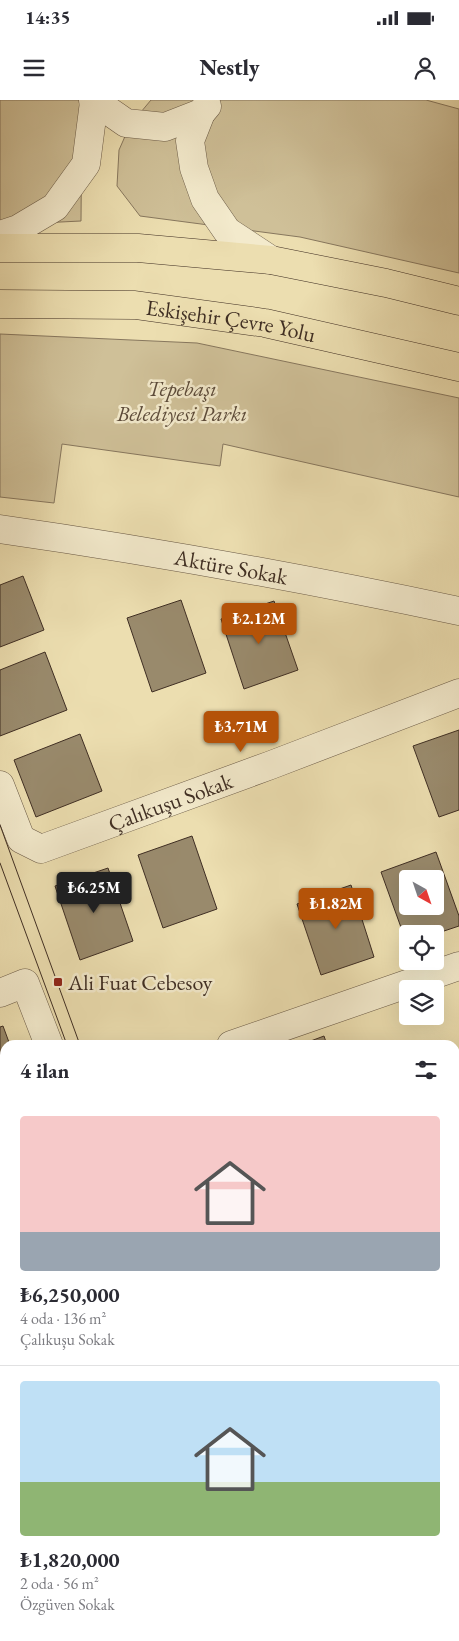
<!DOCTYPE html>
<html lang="tr">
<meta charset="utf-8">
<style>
:root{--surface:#fff;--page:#f7f7f7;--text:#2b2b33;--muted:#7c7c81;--line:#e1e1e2;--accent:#b45309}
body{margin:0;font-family:"EB Garamond",serif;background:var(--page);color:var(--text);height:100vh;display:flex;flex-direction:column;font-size:19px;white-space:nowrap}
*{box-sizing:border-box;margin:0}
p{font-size:16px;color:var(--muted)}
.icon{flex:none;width:28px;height:28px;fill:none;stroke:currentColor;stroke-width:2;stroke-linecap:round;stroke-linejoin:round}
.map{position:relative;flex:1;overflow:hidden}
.panel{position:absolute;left:0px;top:940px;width:460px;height:601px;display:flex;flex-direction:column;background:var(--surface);border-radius:15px 15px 0 0;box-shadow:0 5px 20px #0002}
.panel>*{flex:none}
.needle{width:32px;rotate:140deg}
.fabs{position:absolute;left:399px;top:770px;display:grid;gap:10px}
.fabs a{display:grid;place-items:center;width:45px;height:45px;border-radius:5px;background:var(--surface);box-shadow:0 5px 20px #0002;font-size:25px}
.price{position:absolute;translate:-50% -42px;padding:0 11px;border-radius:5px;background:var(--accent);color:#fff;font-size:16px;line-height:32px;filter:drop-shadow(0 1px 2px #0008)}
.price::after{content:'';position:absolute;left:50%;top:30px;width:15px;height:11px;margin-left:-8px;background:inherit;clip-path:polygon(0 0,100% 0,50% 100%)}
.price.selected{background:#222;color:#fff}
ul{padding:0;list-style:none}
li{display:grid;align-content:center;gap:10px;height:265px;padding:0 20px}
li+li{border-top:1px solid var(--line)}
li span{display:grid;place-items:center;height:155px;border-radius:5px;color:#555}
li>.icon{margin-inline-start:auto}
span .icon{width:90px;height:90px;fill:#fffc;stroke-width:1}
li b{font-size:21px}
h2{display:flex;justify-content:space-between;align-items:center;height:60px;padding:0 20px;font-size:21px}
.status{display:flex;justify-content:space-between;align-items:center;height:35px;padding:0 25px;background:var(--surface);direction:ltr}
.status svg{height:14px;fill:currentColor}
header{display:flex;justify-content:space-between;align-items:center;height:65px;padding:0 20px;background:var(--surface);font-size:22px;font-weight:800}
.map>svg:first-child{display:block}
.green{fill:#cfc098;stroke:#87775e}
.building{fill:#998a6c;stroke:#3f2e23;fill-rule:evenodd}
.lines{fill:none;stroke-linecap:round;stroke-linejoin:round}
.minor-casing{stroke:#6a5a46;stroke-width:29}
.highway-casing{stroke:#3f2e23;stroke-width:29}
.minor{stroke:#f3eacc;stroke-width:28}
.highway{stroke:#ecdeb0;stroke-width:28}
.tram{stroke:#3f2e23;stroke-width:1}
.poi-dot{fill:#8f2418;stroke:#f3eacc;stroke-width:2}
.labels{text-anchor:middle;stroke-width:5;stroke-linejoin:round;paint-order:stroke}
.street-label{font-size:22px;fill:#3f2e23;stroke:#f3eacc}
.park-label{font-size:22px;font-style:italic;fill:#5c4b3a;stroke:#f3eacc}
.poi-label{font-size:22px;fill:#3f2e23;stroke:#f3eacc;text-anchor:start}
</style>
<div class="status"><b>14:35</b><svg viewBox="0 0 49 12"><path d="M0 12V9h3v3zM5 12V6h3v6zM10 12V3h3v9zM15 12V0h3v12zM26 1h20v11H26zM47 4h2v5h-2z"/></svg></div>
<header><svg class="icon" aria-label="menu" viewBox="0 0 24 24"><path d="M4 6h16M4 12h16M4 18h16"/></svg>Nestly<svg class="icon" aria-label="person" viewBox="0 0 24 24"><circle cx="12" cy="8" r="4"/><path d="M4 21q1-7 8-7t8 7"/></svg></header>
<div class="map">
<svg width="459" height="1541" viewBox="0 0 459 1541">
<rect width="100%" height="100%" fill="#ecdeb0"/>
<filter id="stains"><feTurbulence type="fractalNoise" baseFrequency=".004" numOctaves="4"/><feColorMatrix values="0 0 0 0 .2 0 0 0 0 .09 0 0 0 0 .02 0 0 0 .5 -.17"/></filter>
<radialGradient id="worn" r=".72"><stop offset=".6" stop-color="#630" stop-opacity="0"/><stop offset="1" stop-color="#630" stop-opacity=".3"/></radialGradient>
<g class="green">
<polygon points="0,0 82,0 81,121 0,125"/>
<polygon points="151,0 426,0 459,9 459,173 300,137 140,116 117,86 119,50 130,25"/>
<polygon points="0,234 197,243 459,298 459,397 223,344 220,366 62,344 54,403 0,397"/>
<polygon points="71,1536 217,1536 204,1541 58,1541"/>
</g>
<g class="building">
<polygon points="23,476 44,530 0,547 0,485"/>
<polygon points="181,500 206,573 152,592 127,518"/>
<polygon points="274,501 298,570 244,589 221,519"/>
<polygon points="45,552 67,610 0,636 0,570"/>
<polygon points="459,630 459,710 439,717 413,646"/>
<polygon points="80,634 102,691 36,717 14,660"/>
<polygon points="192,736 217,809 163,828 138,755"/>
<path d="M436,752L459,816V826L435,834H408L407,844L381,772ZM408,779H435V806H408Z"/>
<polygon points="108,768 133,841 80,860 55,786"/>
<polygon points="351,785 374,857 321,875 297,804"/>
<polygon points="3,926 10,945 5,945 5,1001 0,1003 0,927"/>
<polygon points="324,936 327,945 300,945"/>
<polygon points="459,1000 459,1025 455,1013 455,1001"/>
<polygon points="459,1266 459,1311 455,1300 455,1267"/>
<polygon points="5,1275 5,1335 0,1337 0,1277"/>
<polygon points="5,1367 5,1425 0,1427 0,1369"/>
<polygon points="378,1536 443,1536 444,1541 361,1541"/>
</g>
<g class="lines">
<defs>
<g id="minor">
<polyline points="93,0 126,23 165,27 201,13 207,6"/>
<polyline points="201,13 190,41 194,68 205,99 227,131 271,160"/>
<polyline points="0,135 18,129 55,107 86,64 94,2"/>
<path id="s1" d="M0,429C154,451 307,479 459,511"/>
<path id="s2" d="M0,685L21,739L41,749L271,665L459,593"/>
<polyline points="0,893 25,883 49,945"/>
<polyline points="231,945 459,866"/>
<polyline points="455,1126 459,1124"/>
<polyline points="455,1388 459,1386"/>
<polyline points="31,1541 45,1536"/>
<polyline points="245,1541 245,1536"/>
</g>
<g id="highway">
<polyline points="0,148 138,148 271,160 386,183 459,201"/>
<path id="s3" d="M0,204L135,205L265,223L459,267"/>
</g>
</defs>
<use href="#minor" class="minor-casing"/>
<use href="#highway" class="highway-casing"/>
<use href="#minor" class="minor"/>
<use href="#highway" class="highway"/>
<g class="tram">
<polyline points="0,725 80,945"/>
<polyline points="0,763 67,945"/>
<polyline points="455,1446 459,1445"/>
<polyline points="455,1466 459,1465"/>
</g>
</g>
<rect class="poi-dot" x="53" y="877" width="10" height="10" rx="2.5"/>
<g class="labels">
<g class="street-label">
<text dy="8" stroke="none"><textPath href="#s3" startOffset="232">Eskişehir Çevre Yolu</textPath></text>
<text dy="8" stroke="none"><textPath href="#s1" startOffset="234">Aktüre Sokak</textPath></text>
<text dy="8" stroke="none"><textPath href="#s2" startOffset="218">Çalıkuşu Sokak</textPath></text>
</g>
<g class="park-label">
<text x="182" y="296">Tepebaşı<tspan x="182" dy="25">Belediyesi Parkı</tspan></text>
</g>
<g class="poi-label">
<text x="68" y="890">Ali Fuat Cebesoy</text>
</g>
</g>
<rect width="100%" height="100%" filter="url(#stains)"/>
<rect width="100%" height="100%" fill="url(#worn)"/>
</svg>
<div class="fabs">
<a><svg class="needle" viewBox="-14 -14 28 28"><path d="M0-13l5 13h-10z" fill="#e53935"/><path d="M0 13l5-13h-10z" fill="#7c7c81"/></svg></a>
<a><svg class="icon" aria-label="locate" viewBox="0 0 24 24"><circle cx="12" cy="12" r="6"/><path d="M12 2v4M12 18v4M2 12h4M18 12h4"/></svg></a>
<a><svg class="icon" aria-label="layers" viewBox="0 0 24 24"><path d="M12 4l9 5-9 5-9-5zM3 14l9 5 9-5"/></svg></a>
</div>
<b class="price" style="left:259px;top:545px">₺2.12M</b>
<b class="price" style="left:241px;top:653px">₺3.71M</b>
<b class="price selected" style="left:94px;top:814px">₺6.25M</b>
<b class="price" style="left:336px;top:830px">₺1.82M</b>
<section class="panel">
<h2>4 ilan<svg class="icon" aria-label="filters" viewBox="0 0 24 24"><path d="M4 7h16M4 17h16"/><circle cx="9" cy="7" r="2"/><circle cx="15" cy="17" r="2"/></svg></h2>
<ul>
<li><span style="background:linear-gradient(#f6c9c9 75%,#9aa5b1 0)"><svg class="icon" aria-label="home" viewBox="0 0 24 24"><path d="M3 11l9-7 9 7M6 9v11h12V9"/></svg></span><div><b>₺6,250,000</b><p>4 oda · 136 m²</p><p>Çalıkuşu Sokak</p></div></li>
<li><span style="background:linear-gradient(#bfe0f5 65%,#8fb573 0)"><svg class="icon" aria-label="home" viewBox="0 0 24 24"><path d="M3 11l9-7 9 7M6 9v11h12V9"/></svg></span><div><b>₺1,820,000</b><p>2 oda · 56 m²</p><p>Özgüven Sokak</p></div></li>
</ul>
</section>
</div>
